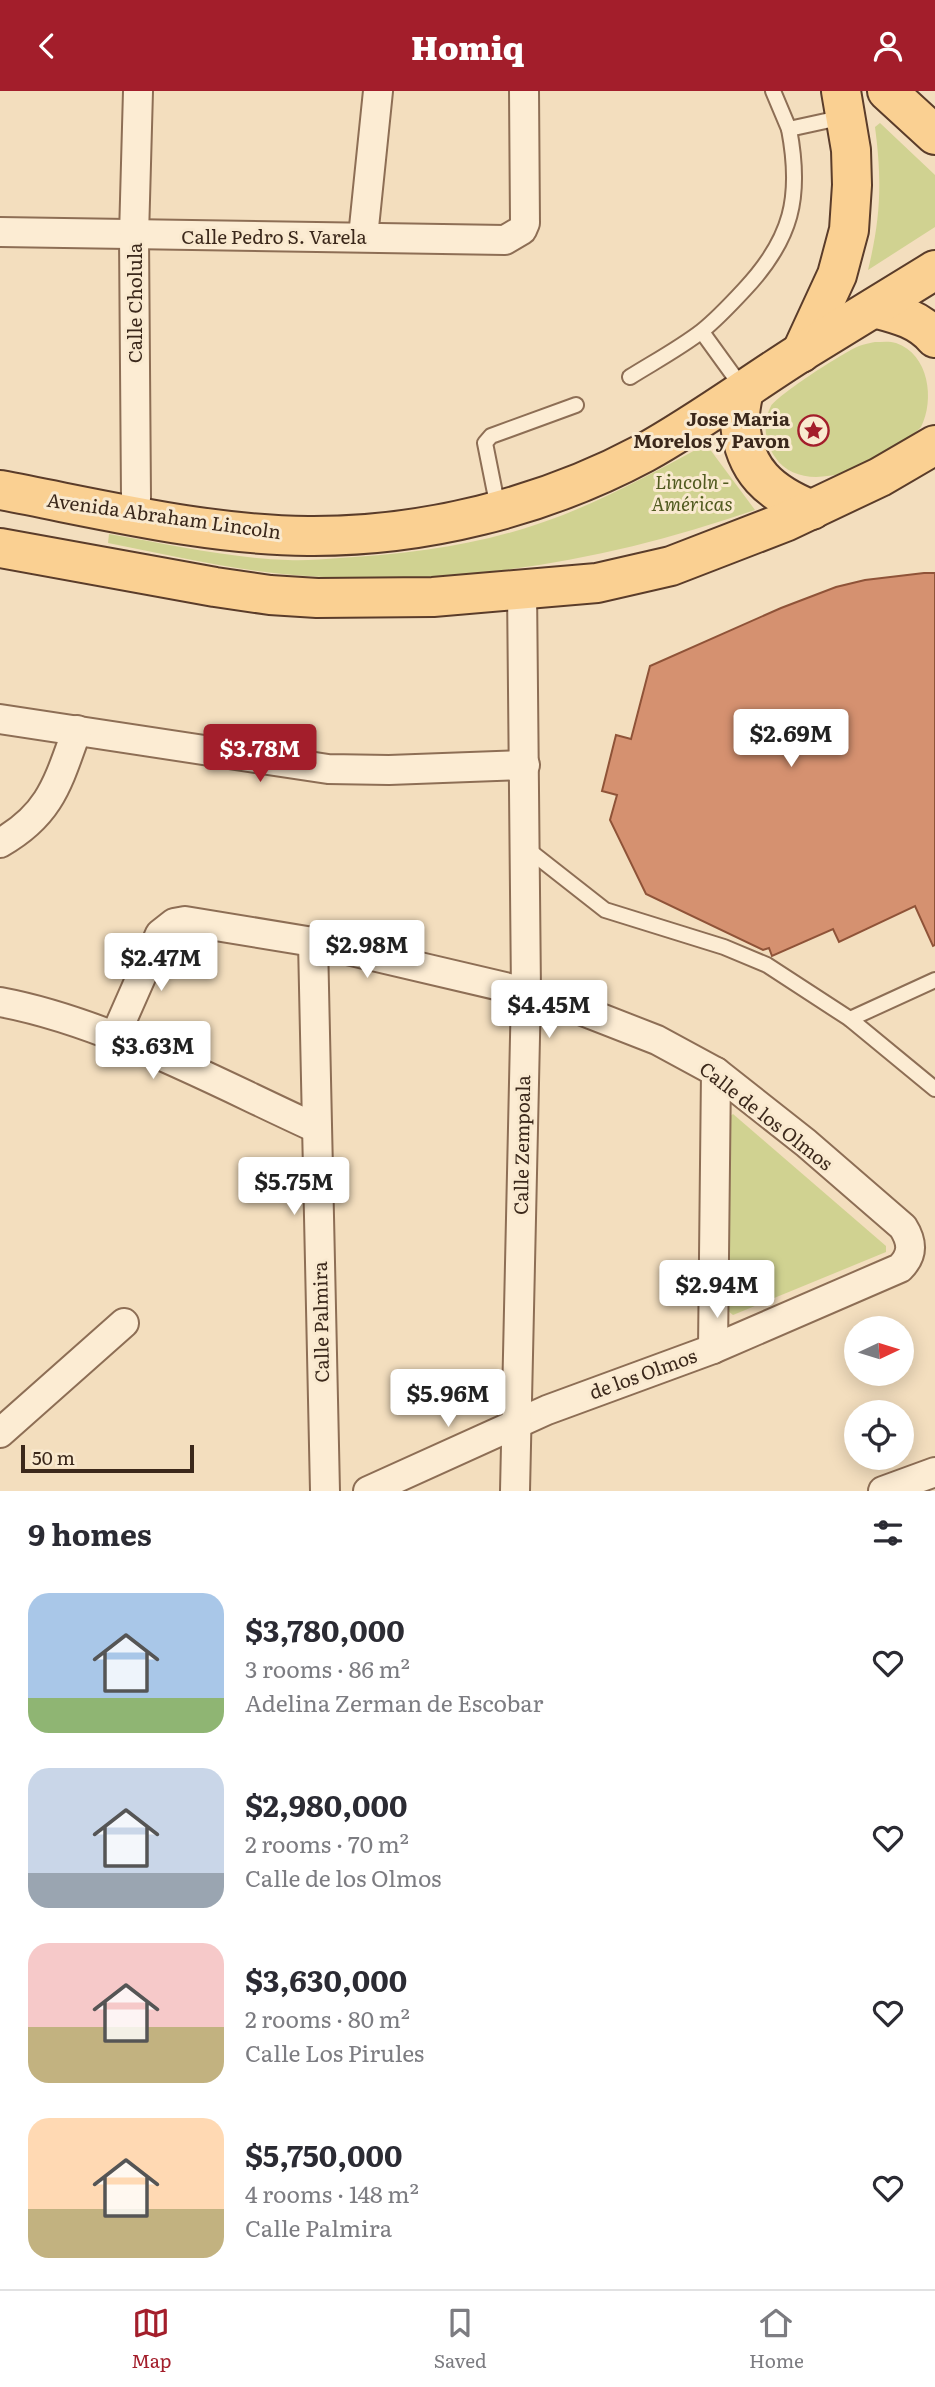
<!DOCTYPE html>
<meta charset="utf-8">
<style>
:root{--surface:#fff;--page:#f7f7f7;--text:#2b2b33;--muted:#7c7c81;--line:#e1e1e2;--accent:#a31e2b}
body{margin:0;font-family:Literata,serif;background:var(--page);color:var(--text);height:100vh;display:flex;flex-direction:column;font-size:26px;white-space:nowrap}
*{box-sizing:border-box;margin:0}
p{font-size:23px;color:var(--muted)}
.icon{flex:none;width:38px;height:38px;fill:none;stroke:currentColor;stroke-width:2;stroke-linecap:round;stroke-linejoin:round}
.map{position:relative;height:1400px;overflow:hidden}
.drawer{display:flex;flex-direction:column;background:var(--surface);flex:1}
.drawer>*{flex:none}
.needle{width:46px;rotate:86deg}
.controls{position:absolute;left:844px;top:1225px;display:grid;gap:14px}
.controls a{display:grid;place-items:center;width:70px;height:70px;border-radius:50%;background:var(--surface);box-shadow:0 4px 18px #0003;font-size:35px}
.scale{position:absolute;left:21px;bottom:18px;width:173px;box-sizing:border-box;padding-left:7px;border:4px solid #3b281b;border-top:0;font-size:19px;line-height:24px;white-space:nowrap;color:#3b281b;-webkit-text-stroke:5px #f9e9cf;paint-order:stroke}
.price{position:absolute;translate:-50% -60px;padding:0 16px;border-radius:7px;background:#fff;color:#222;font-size:23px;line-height:46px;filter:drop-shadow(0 2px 4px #0008)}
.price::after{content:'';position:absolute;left:50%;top:42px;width:21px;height:16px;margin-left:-10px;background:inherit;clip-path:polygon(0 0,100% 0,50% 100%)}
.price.active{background:var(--accent);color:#fff}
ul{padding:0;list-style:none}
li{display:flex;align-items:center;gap:21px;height:175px;padding:0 28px}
li span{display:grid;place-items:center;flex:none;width:196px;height:140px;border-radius:21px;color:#555}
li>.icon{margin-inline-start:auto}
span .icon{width:84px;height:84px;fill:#fffc;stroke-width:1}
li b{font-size:30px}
h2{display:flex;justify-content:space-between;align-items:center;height:84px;padding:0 28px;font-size:30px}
header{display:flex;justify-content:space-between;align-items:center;height:91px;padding:0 28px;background:var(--accent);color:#fff;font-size:32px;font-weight:800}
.menu{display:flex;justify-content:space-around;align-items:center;height:98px;border-top:2px solid var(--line);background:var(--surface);font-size:19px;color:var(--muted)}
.menu a{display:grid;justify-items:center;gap:4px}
.menu .active{color:var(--accent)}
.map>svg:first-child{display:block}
.green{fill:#d0d291}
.building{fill:#d59170;stroke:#8f5338;stroke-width:2}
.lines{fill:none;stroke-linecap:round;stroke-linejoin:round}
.service-casing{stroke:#8d6e55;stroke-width:18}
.minor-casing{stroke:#8d6e55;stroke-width:32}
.primary-casing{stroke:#5a3c2a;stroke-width:42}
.service{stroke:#fcecd3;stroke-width:14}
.minor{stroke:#fcecd3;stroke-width:28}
.primary{stroke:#fad092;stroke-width:38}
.labels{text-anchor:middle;stroke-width:6;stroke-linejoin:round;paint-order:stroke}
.street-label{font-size:19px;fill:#3b281b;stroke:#f9e9cf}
.poi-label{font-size:19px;font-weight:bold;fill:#3b281b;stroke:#f9e9cf;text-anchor:end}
.park-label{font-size:19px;font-style:italic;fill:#505a1f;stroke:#f9e9cf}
</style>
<header><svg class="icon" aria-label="back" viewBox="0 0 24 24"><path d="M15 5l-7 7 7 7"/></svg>Homiq<svg class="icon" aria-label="person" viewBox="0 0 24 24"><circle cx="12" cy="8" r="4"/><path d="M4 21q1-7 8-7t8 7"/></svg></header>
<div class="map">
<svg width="935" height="1400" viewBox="0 0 935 1400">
<rect width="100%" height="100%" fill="#f3debe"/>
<g class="green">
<path d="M880,32L935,84V136L868,179C881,126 882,90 875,36Z"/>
<path d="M875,251C882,251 890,250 896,252C929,263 935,309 921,336C907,351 863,374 843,382C834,385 825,385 816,386C800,386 784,380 775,366C765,351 762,332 771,315C779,303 844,261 859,255C864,253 870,252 875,251Z"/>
<path d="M706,353L755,419C610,469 460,496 307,485C240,481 174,465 108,452L109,443C168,453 228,467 288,469C305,470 323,468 340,467C417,463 491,452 563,424C613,404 659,379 706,353Z"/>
<polygon points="733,1023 886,1155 886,1161 733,1224 728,1220 729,1026"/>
</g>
<polygon class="building" points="924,482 935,482 935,854 933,855 915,815 839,851 833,838 772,865 769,857 763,859 646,803 610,729 617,704 602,700 616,644 631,648 650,575 781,517 836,496 865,489"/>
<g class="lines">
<defs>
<g id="service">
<polyline points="773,0 789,38 844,26"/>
<polyline points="702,241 744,299"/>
<path d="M630,286C654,271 680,257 702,240C717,228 731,213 744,199C792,148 802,106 789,38"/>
<polyline points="501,418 495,402 485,352 491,345 576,314"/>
<polyline points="526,757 605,819 724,856 767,874 850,928 935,998"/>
<polyline points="850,928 935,889"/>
</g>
<g id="minor">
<polyline points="0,141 505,149 522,139 525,132 524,0"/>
<polyline points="363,146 378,0"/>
<polyline points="134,424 136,407 134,145 138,0"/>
<polyline points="0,628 328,678 389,679 525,674"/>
<path d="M0,752C51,723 58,691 77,639"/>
<polyline points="313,851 325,1400"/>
<path d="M0,911C107,931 217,992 316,1037"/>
<path d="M115,945L160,843L174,832L185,830L313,851L526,901L557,910L657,949L716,981L806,1052L903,1136C913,1152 913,1164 900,1177L713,1258L547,1319L368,1400"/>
<polyline points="713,1258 716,981"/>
<polyline points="0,1342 124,1232"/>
<polyline points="515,1400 526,901 522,498"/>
<polyline points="883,1400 935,1381"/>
</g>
<g id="primary">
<polyline points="887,0 935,44"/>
<path d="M874,217C897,223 919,228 935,247"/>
<polyline points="801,262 837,184 849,139 852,94 851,59 841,0"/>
<path d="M744,299C742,309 739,321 740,332C744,380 770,402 812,419"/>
<path d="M0,399C101,418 205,444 308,445C423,446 543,416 644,362C698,332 748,295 800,262C845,234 890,207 935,179"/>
<polyline points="0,457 215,496 270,504 317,507 433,506 597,492 671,475 785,431 880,386 935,354"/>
</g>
</defs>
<use href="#service" class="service-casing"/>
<use href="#minor" class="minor-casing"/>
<use href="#primary" class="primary-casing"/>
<use href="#service" class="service"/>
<use href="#minor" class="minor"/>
<use href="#primary" class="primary"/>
</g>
<defs>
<symbol id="sight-ring" viewBox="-11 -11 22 22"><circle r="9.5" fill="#f9e9cf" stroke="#a31e2b" stroke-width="1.5"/><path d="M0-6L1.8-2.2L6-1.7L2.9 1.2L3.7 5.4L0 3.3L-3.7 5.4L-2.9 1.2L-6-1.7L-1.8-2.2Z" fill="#a31e2b"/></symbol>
</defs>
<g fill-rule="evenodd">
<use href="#sight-ring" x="796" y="322" width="35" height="35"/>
</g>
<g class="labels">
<g class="street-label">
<text x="274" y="153">Calle Pedro S. Varela</text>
<text transform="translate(135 212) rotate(-90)" y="7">Calle Cholula</text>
<text transform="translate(164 425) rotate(8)" y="7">Avenida Abraham Lincoln</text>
<text transform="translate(766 1025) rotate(38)" y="7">Calle de los Olmos</text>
<text transform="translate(522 1054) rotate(-89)" y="7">Calle Zempoala</text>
<text transform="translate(321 1231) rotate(-91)" y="7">Calle Palmira</text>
<text transform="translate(643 1283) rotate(-20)" y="7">de los Olmos</text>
</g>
<g class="poi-label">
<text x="790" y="335">Jose Maria<tspan x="790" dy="22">Morelos y Pavon</tspan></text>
</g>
<g class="park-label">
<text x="692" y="398">Lincoln -<tspan x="692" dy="22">Américas</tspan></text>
</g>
</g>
</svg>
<div class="controls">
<a><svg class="needle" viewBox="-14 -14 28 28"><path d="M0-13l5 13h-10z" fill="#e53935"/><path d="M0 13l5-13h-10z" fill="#7c7c81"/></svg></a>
<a><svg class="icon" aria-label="locate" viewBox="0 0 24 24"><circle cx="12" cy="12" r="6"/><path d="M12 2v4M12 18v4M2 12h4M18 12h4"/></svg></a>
</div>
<div class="scale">50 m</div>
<b class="price" style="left:791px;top:678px">$2.69M</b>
<b class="price active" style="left:260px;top:693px">$3.78M</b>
<b class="price" style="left:367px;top:889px">$2.98M</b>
<b class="price" style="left:161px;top:902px">$2.47M</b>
<b class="price" style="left:549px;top:949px">$4.45M</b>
<b class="price" style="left:153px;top:990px">$3.63M</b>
<b class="price" style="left:294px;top:1126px">$5.75M</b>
<b class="price" style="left:717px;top:1229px">$2.94M</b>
<b class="price" style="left:448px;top:1338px">$5.96M</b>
</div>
<section class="drawer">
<h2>9 homes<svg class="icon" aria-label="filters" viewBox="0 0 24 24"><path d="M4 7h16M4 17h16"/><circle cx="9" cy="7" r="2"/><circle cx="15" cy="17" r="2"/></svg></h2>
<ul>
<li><span style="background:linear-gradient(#a9c7e8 75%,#8fb573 0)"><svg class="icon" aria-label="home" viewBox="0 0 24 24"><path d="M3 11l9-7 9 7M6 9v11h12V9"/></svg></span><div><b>$3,780,000</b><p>3 rooms · 86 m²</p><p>Adelina Zerman de Escobar</p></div><svg class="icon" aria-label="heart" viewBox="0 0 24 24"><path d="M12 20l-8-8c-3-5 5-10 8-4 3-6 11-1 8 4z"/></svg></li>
<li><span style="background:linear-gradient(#c9d6e8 75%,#9aa5b1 0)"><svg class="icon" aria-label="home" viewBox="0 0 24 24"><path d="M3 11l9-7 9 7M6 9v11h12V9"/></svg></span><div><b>$2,980,000</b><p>2 rooms · 70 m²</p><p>Calle de los Olmos</p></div><svg class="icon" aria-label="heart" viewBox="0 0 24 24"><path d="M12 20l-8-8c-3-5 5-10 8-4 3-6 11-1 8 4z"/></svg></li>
<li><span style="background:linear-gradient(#f6c9c9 60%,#c2b280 0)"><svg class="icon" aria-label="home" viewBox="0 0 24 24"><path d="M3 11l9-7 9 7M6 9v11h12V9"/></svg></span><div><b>$3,630,000</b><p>2 rooms · 80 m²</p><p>Calle Los Pirules</p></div><svg class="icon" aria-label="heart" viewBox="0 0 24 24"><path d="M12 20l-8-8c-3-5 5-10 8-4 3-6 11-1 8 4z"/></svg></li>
<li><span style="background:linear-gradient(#ffd9b3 65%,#c2b280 0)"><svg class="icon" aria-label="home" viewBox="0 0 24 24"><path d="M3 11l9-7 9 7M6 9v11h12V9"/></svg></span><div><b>$5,750,000</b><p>4 rooms · 148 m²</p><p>Calle Palmira</p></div><svg class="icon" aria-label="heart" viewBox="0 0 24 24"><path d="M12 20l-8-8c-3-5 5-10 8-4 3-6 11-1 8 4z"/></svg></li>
</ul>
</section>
<nav class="menu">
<a class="active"><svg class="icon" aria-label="map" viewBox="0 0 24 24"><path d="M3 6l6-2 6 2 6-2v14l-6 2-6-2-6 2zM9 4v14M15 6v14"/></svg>Map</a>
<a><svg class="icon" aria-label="saved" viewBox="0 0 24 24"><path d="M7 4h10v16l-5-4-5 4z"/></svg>Saved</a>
<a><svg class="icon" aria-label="home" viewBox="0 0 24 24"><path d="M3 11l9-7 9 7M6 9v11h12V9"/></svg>Home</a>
</nav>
